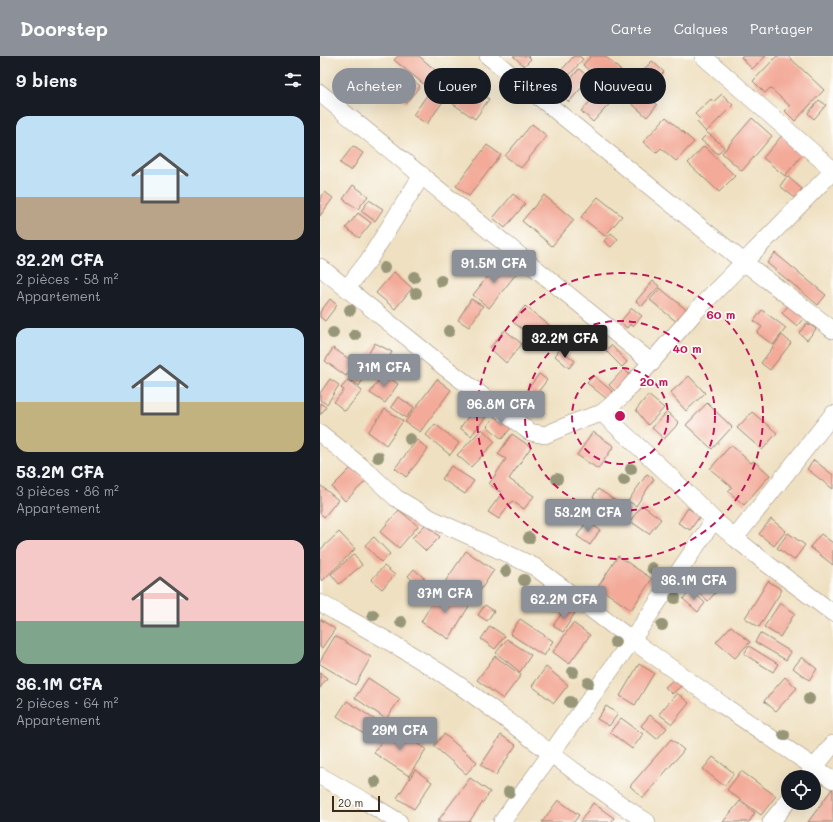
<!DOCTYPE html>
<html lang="fr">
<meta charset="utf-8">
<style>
:root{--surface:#171b24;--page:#242831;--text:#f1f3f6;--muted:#9ea1a6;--accent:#8c9099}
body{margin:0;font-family:Mali,sans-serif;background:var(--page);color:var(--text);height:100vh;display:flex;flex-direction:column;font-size:15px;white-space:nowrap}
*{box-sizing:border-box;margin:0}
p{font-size:13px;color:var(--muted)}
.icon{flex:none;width:22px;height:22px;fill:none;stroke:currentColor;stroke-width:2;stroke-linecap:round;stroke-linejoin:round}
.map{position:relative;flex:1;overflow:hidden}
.drawer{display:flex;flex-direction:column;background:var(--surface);width:320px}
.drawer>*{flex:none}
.banner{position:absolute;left:12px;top:12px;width:380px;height:36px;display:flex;gap:8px}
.fabs{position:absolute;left:461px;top:714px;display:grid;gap:8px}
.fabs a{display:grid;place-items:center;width:40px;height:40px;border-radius:50%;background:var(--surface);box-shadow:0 4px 16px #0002;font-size:20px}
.scale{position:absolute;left:12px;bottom:10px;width:48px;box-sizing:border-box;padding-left:4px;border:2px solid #3b2a1e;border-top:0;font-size:11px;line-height:14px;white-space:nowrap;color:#3b2a1e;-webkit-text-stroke:3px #fdfcf7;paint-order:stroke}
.price{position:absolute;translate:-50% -34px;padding:0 9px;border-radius:4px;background:var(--accent);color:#fff;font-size:13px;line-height:26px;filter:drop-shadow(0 1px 2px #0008)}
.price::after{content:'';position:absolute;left:50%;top:24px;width:12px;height:9px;margin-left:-6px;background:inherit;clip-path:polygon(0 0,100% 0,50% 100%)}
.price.active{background:#222;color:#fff}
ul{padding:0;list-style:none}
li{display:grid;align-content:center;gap:8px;height:212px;padding:0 16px}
li span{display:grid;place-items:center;height:124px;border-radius:12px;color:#555}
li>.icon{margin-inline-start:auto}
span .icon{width:72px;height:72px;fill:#fffc;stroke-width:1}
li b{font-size:17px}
h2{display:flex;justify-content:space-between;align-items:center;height:48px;padding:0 16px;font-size:17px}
.chip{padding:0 14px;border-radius:18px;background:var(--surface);box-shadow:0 4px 16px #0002;font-size:14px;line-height:36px}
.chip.active{background:var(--accent);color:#fff}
header{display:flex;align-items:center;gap:24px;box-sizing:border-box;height:56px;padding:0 20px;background:var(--accent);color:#fff}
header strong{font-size:19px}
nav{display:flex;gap:22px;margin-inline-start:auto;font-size:14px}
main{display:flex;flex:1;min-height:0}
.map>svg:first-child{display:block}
.building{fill:#f3aa99}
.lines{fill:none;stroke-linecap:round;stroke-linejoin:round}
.minor-casing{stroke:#958570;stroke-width:18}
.minor{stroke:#fff;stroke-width:17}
.tree{fill:#979678}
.ring{fill:none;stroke:#c2185b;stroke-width:2;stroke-dasharray:7 5}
.centre{fill:#c2185b;stroke:#fdfcf7;stroke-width:2}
.ring-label{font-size:12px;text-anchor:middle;font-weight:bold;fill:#c2185b;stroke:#fdfcf7;stroke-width:3.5;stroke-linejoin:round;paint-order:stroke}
</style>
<header>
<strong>Doorstep</strong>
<nav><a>Carte</a><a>Calques</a><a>Partager</a></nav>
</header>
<main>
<section class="drawer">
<h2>9 biens<svg class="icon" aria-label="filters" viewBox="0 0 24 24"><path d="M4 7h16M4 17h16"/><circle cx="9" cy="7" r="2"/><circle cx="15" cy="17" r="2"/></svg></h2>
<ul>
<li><span style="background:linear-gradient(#bfe0f5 65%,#b9a48a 0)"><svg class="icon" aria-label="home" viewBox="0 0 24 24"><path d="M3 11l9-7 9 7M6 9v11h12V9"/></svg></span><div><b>32.2M CFA</b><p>2 pièces · 58 m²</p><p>Appartement</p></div></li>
<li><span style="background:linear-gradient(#bfe0f5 60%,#c2b280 0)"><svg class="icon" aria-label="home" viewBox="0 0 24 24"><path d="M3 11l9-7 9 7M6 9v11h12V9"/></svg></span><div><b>53.2M CFA</b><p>3 pièces · 86 m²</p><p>Appartement</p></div></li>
<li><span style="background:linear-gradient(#f6c9c9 65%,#7fa58c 0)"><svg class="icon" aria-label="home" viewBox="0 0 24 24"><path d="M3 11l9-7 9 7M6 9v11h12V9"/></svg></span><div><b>36.1M CFA</b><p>2 pièces · 64 m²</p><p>Appartement</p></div></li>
</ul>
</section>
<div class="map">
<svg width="513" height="766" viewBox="0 0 513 766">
<rect width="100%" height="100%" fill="#fdfcf7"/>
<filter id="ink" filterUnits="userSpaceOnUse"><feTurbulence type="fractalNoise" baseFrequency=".025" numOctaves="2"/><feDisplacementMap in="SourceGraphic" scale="8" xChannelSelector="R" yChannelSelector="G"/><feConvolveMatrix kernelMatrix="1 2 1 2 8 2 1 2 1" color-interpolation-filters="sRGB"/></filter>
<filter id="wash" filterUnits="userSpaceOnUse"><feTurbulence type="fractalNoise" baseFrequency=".012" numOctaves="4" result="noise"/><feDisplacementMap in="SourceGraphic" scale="16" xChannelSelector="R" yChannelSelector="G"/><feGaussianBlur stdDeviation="0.9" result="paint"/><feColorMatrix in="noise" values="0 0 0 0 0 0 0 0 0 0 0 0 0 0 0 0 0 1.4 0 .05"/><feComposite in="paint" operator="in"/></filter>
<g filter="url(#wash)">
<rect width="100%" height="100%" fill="#efe0c1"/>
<g id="blocks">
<g class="building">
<polygon points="78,0 99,0 122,20 111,34 74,4"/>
<polygon points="193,0 208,0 211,3 204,10"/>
<polygon points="254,0 259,0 263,3 238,33 230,27"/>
<polygon points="271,0 285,0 310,23 296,39 263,9"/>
<polygon points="422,0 446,0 432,13 421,1"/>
<polygon points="457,0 468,0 504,34 475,65 465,55 470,50 450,32 445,37 433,25"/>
<polygon points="332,5 344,16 329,32 317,21"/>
<polygon points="259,13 270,22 249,46 239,37"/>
<polygon points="85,18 100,30 86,47 71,34"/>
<polygon points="143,25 169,43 155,63 129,45"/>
<polygon points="314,28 337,49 327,61 303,40"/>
<polygon points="282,33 294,43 273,66 261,55"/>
<polygon points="110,35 124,44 107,68 93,59"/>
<polygon points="402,38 413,49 386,76 377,66 380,63 375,58 391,43 393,46"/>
<polygon points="499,44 506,49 494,63 488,57"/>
<polygon points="346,61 374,86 356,105 341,92 336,97 323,86"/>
<polygon points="432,62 452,80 422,115 402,97"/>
<polygon points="212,68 227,80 201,112 185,100"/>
<polygon points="388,77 404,91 398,98 381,84"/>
<polygon points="464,77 486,94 465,120 443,102"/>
<polygon points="167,89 181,99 149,140 136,130"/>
<polygon points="33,90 43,97 31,115 20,107"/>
<polygon points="384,90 415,120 399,136 368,107"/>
<polygon points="467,120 482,133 475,142 460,130"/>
<polygon points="33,129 48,140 38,153 23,143"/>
<polygon points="5,136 13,142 0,160 0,142"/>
<polygon points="193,138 205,148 185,172 173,162"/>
<polygon points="224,139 254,164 232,190 202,165"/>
<polygon points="278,141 302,160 285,180 261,161"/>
<polygon points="49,144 63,153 55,165 41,155"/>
<polygon points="38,157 51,167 39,182 26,172"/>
<polygon points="291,177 298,183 291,191 284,185"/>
<polygon points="455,197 506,239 498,249 447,207"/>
<polygon points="180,205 196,218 169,252 153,239"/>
<polygon points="74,216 92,232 75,253 56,237"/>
<polygon points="333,225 339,230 322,250 316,245"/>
<polygon points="340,232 368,255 358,267 330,244"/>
<polygon points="10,243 17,249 5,265 0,261 0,256"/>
<polygon points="151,243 163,250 149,271 138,264"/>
<polygon points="473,244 489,256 477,270 462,257"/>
<polygon points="205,250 239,277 227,292 193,266"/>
<polygon points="312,252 322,260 313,270 310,268 307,272 300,266"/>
<polygon points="442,254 466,272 453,289 437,277 442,271 434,265"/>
<polygon points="487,267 496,273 487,284 479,277"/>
<polygon points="185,274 202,288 186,307 170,292"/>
<polygon points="462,279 471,287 450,314 441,307"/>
<polygon points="55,287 72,296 59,318 42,308"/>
<polygon points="291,289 307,306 302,311 286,295"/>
<polygon points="13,292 35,307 26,320 5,305"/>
<polygon points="240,293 255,305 249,312 235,300"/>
<polygon points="304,313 311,320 296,336 289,329"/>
<polygon points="34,315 44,322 39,330 29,323"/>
<polygon points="63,318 78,328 65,347 50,337"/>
<polygon points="219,318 227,324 215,340 207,334"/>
<polygon points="274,320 293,336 287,343 267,327"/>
<polygon points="369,320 385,337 366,355 350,337"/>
<polygon points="10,323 19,329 7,348 0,344 0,337"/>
<polygon points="117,323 131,334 100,376 85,366"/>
<polygon points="28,324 42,335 25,355 14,346 24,334 21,332"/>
<polygon points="328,339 344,352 328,369 316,354"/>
<polygon points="78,341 94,351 86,362 71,351"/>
<polygon points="0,347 6,351 0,359"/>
<polygon points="387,347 412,371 392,393 366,369"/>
<polygon points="156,350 168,358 151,380 140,372"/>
<polygon points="65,353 83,365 66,389 48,376"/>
<polygon points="180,355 195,367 182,383 167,370"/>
<polygon points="347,356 359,367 344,383 332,372"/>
<polygon points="432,356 457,377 442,394 417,372"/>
<polygon points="115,368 139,387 130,399 106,379"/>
<polygon points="162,373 175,386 151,411 137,399"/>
<polygon points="273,376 294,390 278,413 257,399"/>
<polygon points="192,378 211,391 189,423 214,440 204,453 192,445 179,463 168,456 182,437 169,428 186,403 178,398"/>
<polygon points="97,384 108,393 86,421 75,412"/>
<polygon points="411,389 431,407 434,405 450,419 424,449 408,435 412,431 390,413"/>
<polygon points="494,404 513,419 513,433 487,413"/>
<polygon points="131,410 154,425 145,438 122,423"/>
<polygon points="32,411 46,425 25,445 12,431"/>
<polygon points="327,418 334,423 316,450 308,445"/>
<polygon points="0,429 18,444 4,461 0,457"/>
<polygon points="278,433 311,455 306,463 273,441"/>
<polygon points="322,449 341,463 329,478 310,465"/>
<polygon points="368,452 380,460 370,474 358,467"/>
<polygon points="79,454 98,470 79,492 60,476"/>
<polygon points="451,463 466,475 454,490 439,478"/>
<polygon points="267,465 280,474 270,489 257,480"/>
<polygon points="106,468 120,481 106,495 92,482"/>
<polygon points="19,476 35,493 2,525 0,522 0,494"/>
<polygon points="468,477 485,489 474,504 457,492"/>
<polygon points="501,478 513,487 513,509 490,491"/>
<polygon points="54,481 70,498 61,506 45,489"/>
<polygon points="146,495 174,514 153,545 125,526"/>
<polygon points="34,498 42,509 19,528 11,518"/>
<polygon points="298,500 332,523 311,554 278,531"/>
<polygon points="64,510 75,519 62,533 51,524"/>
<polygon points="94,513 105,523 98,530 88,520"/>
<polygon points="392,515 404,527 388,545 375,533"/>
<polygon points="448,525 462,534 439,571 425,562"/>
<polygon points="121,532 149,550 129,583 101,566"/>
<polygon points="371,534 385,547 378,556 363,543"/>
<polygon points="460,547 475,557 460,581 444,571"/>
<polygon points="165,549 174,555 167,565 158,559"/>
<polygon points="246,551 255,557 243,576 233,570"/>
<polygon points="0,563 15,573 2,592 0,591"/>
<polygon points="200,563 233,585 224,600 190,578"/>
<polygon points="253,567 270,579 249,608 233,596"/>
<polygon points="170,570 185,580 175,593 161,583"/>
<polygon points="411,570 430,586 415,602 396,586"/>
<polygon points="440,577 471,596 466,604 435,586"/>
<polygon points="15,580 51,601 35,629 0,608 0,605"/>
<polygon points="187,583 211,599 200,616 176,597"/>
<polygon points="429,590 458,608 453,616 424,598"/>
<polygon points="175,600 201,619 183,643 157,624"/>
<polygon points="482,601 497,613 489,624 473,612"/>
<polygon points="319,608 334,617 315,649 300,640"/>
<polygon points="226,611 248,629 234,647 212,630"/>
<polygon points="0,617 7,622 0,632"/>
<polygon points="465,621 477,632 456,655 444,645"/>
<polygon points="48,622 80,643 66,663 35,642"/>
<polygon points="354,623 361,630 352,638 345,631"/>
<polygon points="357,637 369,647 352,668 339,658"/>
<polygon points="27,645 60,667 50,682 17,660"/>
<polygon points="286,650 298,658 289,670 277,663"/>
<polygon points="330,659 347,672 337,683 321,670"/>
<polygon points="301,662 323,678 312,693 290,676"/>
<polygon points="71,670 106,693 89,720 54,697"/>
<polygon points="124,678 157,706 146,718 114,690"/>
<polygon points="181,679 196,689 176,719 161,709"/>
<polygon points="351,683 364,694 323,742 310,730"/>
<polygon points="393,701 414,717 404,730 383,713"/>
<polygon points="95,714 112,726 94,753 77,742"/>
<polygon points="421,715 456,740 441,759 407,734"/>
<polygon points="150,722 170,736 149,766 117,766"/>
<polygon points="512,733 513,734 513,766 488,766"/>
<polygon points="238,744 259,759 254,766 222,766"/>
<polygon points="420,745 435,757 429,766 403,766"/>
<polygon points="273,747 294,762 291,766 260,766"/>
</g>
</g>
</g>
<g filter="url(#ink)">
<use href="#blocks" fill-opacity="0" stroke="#958570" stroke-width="1"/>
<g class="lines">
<defs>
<g id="minor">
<polyline points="168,0 425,207 513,274"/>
<polyline points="383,0 513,114"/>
<polyline points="0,37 332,307"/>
<polyline points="0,211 123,310 210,376 225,379 258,365 282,357 347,417 394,464 415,482 446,507 513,557"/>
<polyline points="27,232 48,205 102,119"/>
<polyline points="282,357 302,340 375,256 513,115"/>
<polyline points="0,377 47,415 76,442 112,463 152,481 215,511 312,584 404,650 513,724"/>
<polyline points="415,482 513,358"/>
<path d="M0,547C52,576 105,604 153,639C211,681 266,727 327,766"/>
<polyline points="0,720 48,747 79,766"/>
<polyline points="487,721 513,688"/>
<polyline points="182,766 312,584 394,464"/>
<polyline points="451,766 468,745"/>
</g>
</defs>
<use href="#minor" class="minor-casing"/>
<use href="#minor" class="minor"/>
</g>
<g class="tree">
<circle cx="64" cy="212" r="6"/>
<circle cx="94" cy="221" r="6"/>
<circle cx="121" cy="225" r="6"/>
<circle cx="96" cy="237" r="6"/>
<circle cx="30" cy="254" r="6"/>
<circle cx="129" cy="275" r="6"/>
<circle cx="13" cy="277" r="6"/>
<circle cx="35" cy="279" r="6"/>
<circle cx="90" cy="383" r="6"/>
<circle cx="58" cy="401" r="6"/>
<circle cx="311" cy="413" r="6"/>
<circle cx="237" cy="423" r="6"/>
<circle cx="304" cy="424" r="6"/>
<circle cx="209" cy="482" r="6"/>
<circle cx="332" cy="512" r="6"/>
<circle cx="186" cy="515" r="6"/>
<circle cx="204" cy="524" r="6"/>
<circle cx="102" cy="536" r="6"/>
<circle cx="355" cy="542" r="6"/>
<circle cx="235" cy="550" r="6"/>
<circle cx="53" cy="559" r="6"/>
<circle cx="81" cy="566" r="6"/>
<circle cx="342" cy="569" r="6"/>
<circle cx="295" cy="586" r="6"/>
<circle cx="253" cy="616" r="6"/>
<circle cx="268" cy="627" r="6"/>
<circle cx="489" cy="643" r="6"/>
<circle cx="250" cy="646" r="6"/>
<circle cx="464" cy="679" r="6"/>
<circle cx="55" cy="726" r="6"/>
<circle cx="189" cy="736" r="6"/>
</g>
</g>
<g class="ring">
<circle cx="300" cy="360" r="48"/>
<circle cx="300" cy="360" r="95"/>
<circle cx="300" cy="360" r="143"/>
</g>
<circle cx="300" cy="360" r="6" class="centre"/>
<g class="ring-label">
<text x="401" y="263">60 m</text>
<text x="367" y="297">40 m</text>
<text x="334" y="330">20 m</text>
</g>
</svg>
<div class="fabs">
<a><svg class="icon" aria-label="locate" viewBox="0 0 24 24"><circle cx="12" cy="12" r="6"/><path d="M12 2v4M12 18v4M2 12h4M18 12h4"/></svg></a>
</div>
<div class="scale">20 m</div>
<b class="price" style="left:174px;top:228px">91.5M CFA</b>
<b class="price active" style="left:245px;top:303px">32.2M CFA</b>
<b class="price" style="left:64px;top:332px">71M CFA</b>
<b class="price" style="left:181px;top:369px">96.8M CFA</b>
<b class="price" style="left:268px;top:477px">53.2M CFA</b>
<b class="price" style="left:374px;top:545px">36.1M CFA</b>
<b class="price" style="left:125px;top:558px">37M CFA</b>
<b class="price" style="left:244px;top:564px">62.2M CFA</b>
<b class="price" style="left:80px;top:695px">29M CFA</b>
<div class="banner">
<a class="chip active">Acheter</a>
<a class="chip">Louer</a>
<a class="chip">Filtres</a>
<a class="chip">Nouveau</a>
</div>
</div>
</main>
